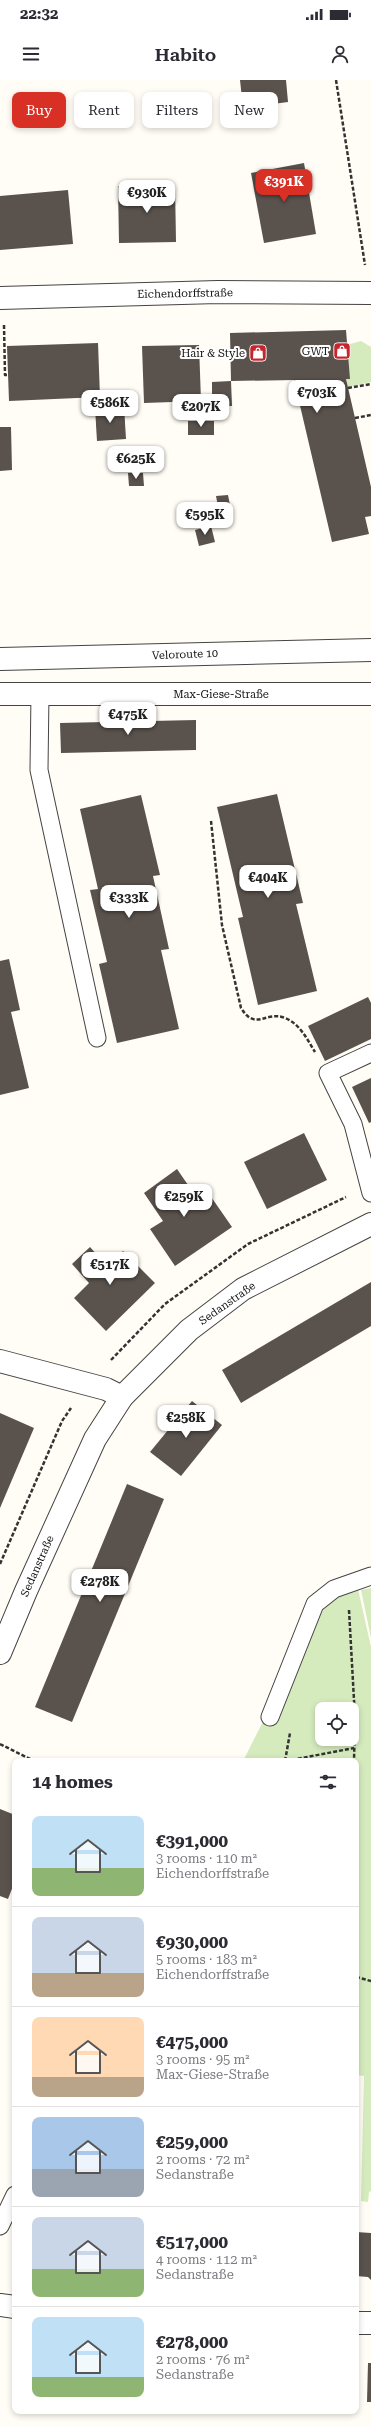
<!DOCTYPE html>
<meta charset="utf-8">
<style>
:root{--surface:#fff;--page:#f7f7f7;--text:#2b2b33;--muted:#7c7c81;--line:#e1e1e2;--accent:#d93025}
body{margin:0;font-family:"Roboto Serif",serif;background:var(--page);color:var(--text);height:100vh;display:flex;flex-direction:column;font-size:15px;white-space:nowrap}
*{box-sizing:border-box;margin:0}
p{font-size:13px;color:var(--muted)}
.icon{flex:none;width:22px;height:22px;fill:none;stroke:currentColor;stroke-width:2;stroke-linecap:round;stroke-linejoin:round}
.map{position:relative;flex:1;overflow:hidden}
.side{position:absolute;left:12px;top:1678px;width:347px;height:656px;display:flex;flex-direction:column;background:var(--surface);border-radius:8px;box-shadow:0 2px 6px #0003}
.side>*{flex:none}
.banner{position:absolute;left:12px;top:12px;width:347px;height:36px;display:flex;gap:8px}
.tools{position:absolute;left:315px;top:1622px;display:grid;gap:8px}
.tools a{display:grid;place-items:center;width:44px;height:44px;border-radius:8px;background:var(--surface);box-shadow:0 2px 6px #0003;font-size:20px}
.price{position:absolute;translate:-50% -34px;padding:0 9px;border-radius:8px;background:#fff;color:#222;font-size:13px;line-height:26px;filter:drop-shadow(0 1px 2px #0008)}
.price::after{content:'';position:absolute;left:50%;top:24px;width:12px;height:9px;margin-left:-6px;background:inherit;clip-path:polygon(0 0,100% 0,50% 100%)}
.price.selected{background:var(--accent);color:#fff}
ul{padding:0;list-style:none}
li{display:flex;align-items:center;gap:12px;height:100px;padding:0 20px}
li+li{border-top:1px solid var(--line)}
li span{display:grid;place-items:center;flex:none;width:112px;height:80px;border-radius:8px;color:#555}
li>.icon{margin-inline-start:auto}
span .icon{width:48px;height:48px;fill:#fffc;stroke-width:1}
li b{font-size:17px}
h2{display:flex;justify-content:space-between;align-items:center;height:48px;padding:0 20px;font-size:17px}
.chip{padding:0 14px;border-radius:8px;background:var(--surface);box-shadow:0 2px 6px #0003;font-size:14px;line-height:36px}
.chip.selected{background:var(--accent);color:#fff}
.status{display:flex;justify-content:space-between;align-items:center;height:28px;padding:0 20px;background:var(--surface);direction:ltr}
.status svg{height:11px;fill:currentColor}
header{display:flex;justify-content:space-between;align-items:center;height:52px;padding:0 20px;background:var(--surface);font-size:18px;font-weight:600}
.map>svg:first-child{display:block}
.green{fill:#d5ebbd;fill-rule:evenodd}
.building{fill:#5a524d}
.lines{fill:none;stroke-linecap:round;stroke-linejoin:round}
.service-casing{stroke:#444;stroke-width:19}
.minor-casing{stroke:#444;stroke-width:24}
.path{stroke:#333;stroke-width:2.5;stroke-dasharray:4 2;stroke-linecap:butt}
.service{stroke:#fff;stroke-width:17}
.minor{stroke:#fff;stroke-width:22}
.labels{text-anchor:middle;stroke-width:4;stroke-linejoin:round;paint-order:stroke}
.street-label{font-size:11px;fill:#111;stroke:#fff}
.poi-label{font-size:11px;fill:#111;stroke:#fff;text-anchor:end}
</style>
<div class="status"><b>22:32</b><svg viewBox="0 0 49 12"><path d="M0 12V9h3v3zM5 12V6h3v6zM10 12V3h3v9zM15 12V0h3v12zM26 1h20v11H26zM47 4h2v5h-2z"/></svg></div>
<header><svg class="icon" aria-label="menu" viewBox="0 0 24 24"><path d="M4 6h16M4 12h16M4 18h16"/></svg>Habito<svg class="icon" aria-label="person" viewBox="0 0 24 24"><circle cx="12" cy="8" r="4"/><path d="M4 21q1-7 8-7t8 7"/></svg></header>
<div class="map">
<svg width="371" height="2346" viewBox="0 0 371 2346">
<rect width="100%" height="100%" fill="#fffdf5"/>
<g class="green">
<polygon points="361,261 371,267 371,302 348,307 346,299 349,299 347,265"/>
<polygon points="371,1508 371,1558 361,1510"/>
<path d="M358,1509L371,1567V2111L369,2112L368,2122L361,2121L364,1996L356,1995V1681H243L320,1529L339,1514ZM322,1629H352V1659H322Z"/>
</g>
<g class="building">
<polygon points="240,0 286,0 288,22 243,28"/>
<polygon points="183,13 183,29 163,30 163,14"/>
<polygon points="304,83 316,154 264,163 251,93"/>
<polygon points="175,105 176,162 119,163 118,106"/>
<polygon points="68,110 73,164 0,170 0,116"/>
<polygon points="346,250 350,299 346,299 371,407 371,436 365,437 369,454 332,462 294,300 231,301 230,253"/>
<polygon points="98,263 100,317 9,321 7,266"/>
<polygon points="199,265 201,321 144,323 142,266"/>
<polygon points="231,301 232,326 212,326 212,302"/>
<polygon points="124,326 126,359 97,361 95,328"/>
<rect x="188" y="341" width="26" height="14"/>
<polygon points="0,347 11,347 12,390 0,391"/>
<polygon points="128,393 143,393 144,406 129,406"/>
<polygon points="228,415 231,430 219,432 216,416"/>
<polygon points="211,446 215,462 199,466 195,450"/>
<polygon points="196,640 196,670 61,673 60,643"/>
<polygon points="277,714 303,823 296,824 317,911 258,925 238,838 243,837 217,727"/>
<polygon points="141,715 160,795 153,796 169,869 161,870 179,949 117,963 99,884 107,882 90,810 98,809 80,729"/>
<polygon points="9,879 20,930 11,932 29,1008 0,1015 0,881"/>
<polygon points="368,917 371,923 371,959 325,981 308,946"/>
<polygon points="371,998 371,1042 369,1043 352,1007"/>
<polygon points="304,1053 327,1100 267,1129 244,1082"/>
<polygon points="177,1089 197,1118 207,1111 232,1147 175,1186 150,1149 163,1141 144,1113"/>
<polygon points="90,1167 107,1186 123,1171 155,1203 106,1251 74,1218 89,1203 72,1184"/>
<polygon points="371,1202 371,1246 241,1323 222,1290"/>
<polygon points="192,1321 222,1345 181,1396 150,1372"/>
<polygon points="0,1333 34,1348 0,1428"/>
<polygon points="127,1404 164,1419 72,1642 35,1627"/>
<polygon points="0,1729 15,1735 15,1801 8,1819 0,1816"/>
<polygon points="356,2152 371,2153 371,2200 368,2197 356,2196"/>
<polygon points="368,2283 371,2283 371,2322 367,2322"/>
</g>
<g class="lines">
<defs>
<g id="service">
<polyline points="40,613 39,690 97,958"/>
<polyline points="371,973 328,993 353,1044 371,1113"/>
<polyline points="270,1637 315,1524 334,1509 371,1496"/>
<polyline points="0,2146 15,2115"/>
</g>
<g id="minor">
<polyline points="0,218 218,212 371,213"/>
<polyline points="0,579 371,570"/>
<polyline points="0,614 371,614"/>
<polyline points="0,1281 106,1309 122,1317"/>
<polyline points="0,1573 26,1511 95,1359 122,1317 189,1250 243,1209 371,1144"/>
<polyline points="0,2225 15,2227"/>
<polyline points="356,2243 371,2243"/>
</g>
</defs>
<use href="#service" class="service-casing"/>
<use href="#minor" class="minor-casing"/>
<g class="path">
<polyline points="336,0 365,185"/>
<polyline points="4,245 5,295 8,295"/>
<polyline points="348,308 371,304"/>
<polyline points="355,338 371,335"/>
<path d="M211,741L222,845L241,928C256,952 266,930 285,938C300,944 307,959 315,972"/>
<polyline points="111,1280 165,1224 248,1164 346,1117"/>
<polyline points="0,1484 62,1341 71,1328"/>
<polyline points="349,1530 355,1638 354,1681"/>
<polyline points="0,1664 34,1681"/>
<polyline points="285,1681 290,1653"/>
<polyline points="286,1681 354,1668"/>
<polyline points="356,1897 371,1901"/>
</g>
<use href="#service" class="service"/>
<use href="#minor" class="minor"/>
</g>
<defs>
<symbol id="shop-square" viewBox="-11 -11 22 22"><rect x="-9" y="-9" width="18" height="18" rx="4" fill="#c4262e" stroke="#fff"/><path d="M-5-2.5h2.3a2.7 3.5 0 0 1 5.4 0H5L5.5 6h-11ZM-1.5-2.5h3a1.5 2.3 0 0 0-3 0Z" fill="#fff"/></symbol>
</defs>
<g fill-rule="evenodd">
<use href="#shop-square" x="332" y="261" width="20" height="20"/>
<use href="#shop-square" x="248" y="263" width="20" height="20"/>
</g>
<g class="labels">
<g class="street-label">
<text transform="translate(185 213) rotate(-1)" y="4">Eichendorffstraße</text>
<text transform="translate(185 574) rotate(-2)" y="4">Veloroute 10</text>
<text x="221" y="618">Max-Giese-Straße</text>
<text transform="translate(227 1223) rotate(-35)" y="4">Sedanstraße</text>
<text transform="translate(37 1486) rotate(-66)" y="4">Sedanstraße</text>
</g>
<g class="poi-label">
<text x="329" y="275">GWT</text>
<text x="245" y="277">Hair &amp; Style</text>
</g>
</g>
</svg>
<div class="tools">
<a><svg class="icon" aria-label="locate" viewBox="0 0 24 24"><circle cx="12" cy="12" r="6"/><path d="M12 2v4M12 18v4M2 12h4M18 12h4"/></svg></a>
</div>
<b class="price selected" style="left:284px;top:123px">€391K</b>
<b class="price" style="left:147px;top:134px">€930K</b>
<b class="price" style="left:317px;top:334px">€703K</b>
<b class="price" style="left:110px;top:344px">€586K</b>
<b class="price" style="left:201px;top:348px">€207K</b>
<b class="price" style="left:136px;top:400px">€625K</b>
<b class="price" style="left:205px;top:456px">€595K</b>
<b class="price" style="left:128px;top:656px">€475K</b>
<b class="price" style="left:268px;top:819px">€404K</b>
<b class="price" style="left:129px;top:839px">€333K</b>
<b class="price" style="left:184px;top:1138px">€259K</b>
<b class="price" style="left:110px;top:1206px">€517K</b>
<b class="price" style="left:186px;top:1359px">€258K</b>
<b class="price" style="left:100px;top:1523px">€278K</b>
<div class="banner">
<a class="chip selected">Buy</a>
<a class="chip">Rent</a>
<a class="chip">Filters</a>
<a class="chip">New</a>
</div>
<section class="side">
<h2>14 homes<svg class="icon" aria-label="filters" viewBox="0 0 24 24"><path d="M4 7h16M4 17h16"/><circle cx="9" cy="7" r="2"/><circle cx="15" cy="17" r="2"/></svg></h2>
<ul>
<li><span style="background:linear-gradient(#bfe0f5 65%,#8fb573 0)"><svg class="icon" aria-label="home" viewBox="0 0 24 24"><path d="M3 11l9-7 9 7M6 9v11h12V9"/></svg></span><div><b>€391,000</b><p>3 rooms · 110 m²</p><p>Eichendorffstraße</p></div></li>
<li><span style="background:linear-gradient(#c9d6e8 70%,#b9a48a 0)"><svg class="icon" aria-label="home" viewBox="0 0 24 24"><path d="M3 11l9-7 9 7M6 9v11h12V9"/></svg></span><div><b>€930,000</b><p>5 rooms · 183 m²</p><p>Eichendorffstraße</p></div></li>
<li><span style="background:linear-gradient(#ffd9b3 75%,#b9a48a 0)"><svg class="icon" aria-label="home" viewBox="0 0 24 24"><path d="M3 11l9-7 9 7M6 9v11h12V9"/></svg></span><div><b>€475,000</b><p>3 rooms · 95 m²</p><p>Max-Giese-Straße</p></div></li>
<li><span style="background:linear-gradient(#a9c7e8 65%,#9aa5b1 0)"><svg class="icon" aria-label="home" viewBox="0 0 24 24"><path d="M3 11l9-7 9 7M6 9v11h12V9"/></svg></span><div><b>€259,000</b><p>2 rooms · 72 m²</p><p>Sedanstraße</p></div></li>
<li><span style="background:linear-gradient(#c9d6e8 65%,#8fb573 0)"><svg class="icon" aria-label="home" viewBox="0 0 24 24"><path d="M3 11l9-7 9 7M6 9v11h12V9"/></svg></span><div><b>€517,000</b><p>4 rooms · 112 m²</p><p>Sedanstraße</p></div></li>
<li><span style="background:linear-gradient(#bfe0f5 75%,#8fb573 0)"><svg class="icon" aria-label="home" viewBox="0 0 24 24"><path d="M3 11l9-7 9 7M6 9v11h12V9"/></svg></span><div><b>€278,000</b><p>2 rooms · 76 m²</p><p>Sedanstraße</p></div></li>
</ul>
</section>
</div>
